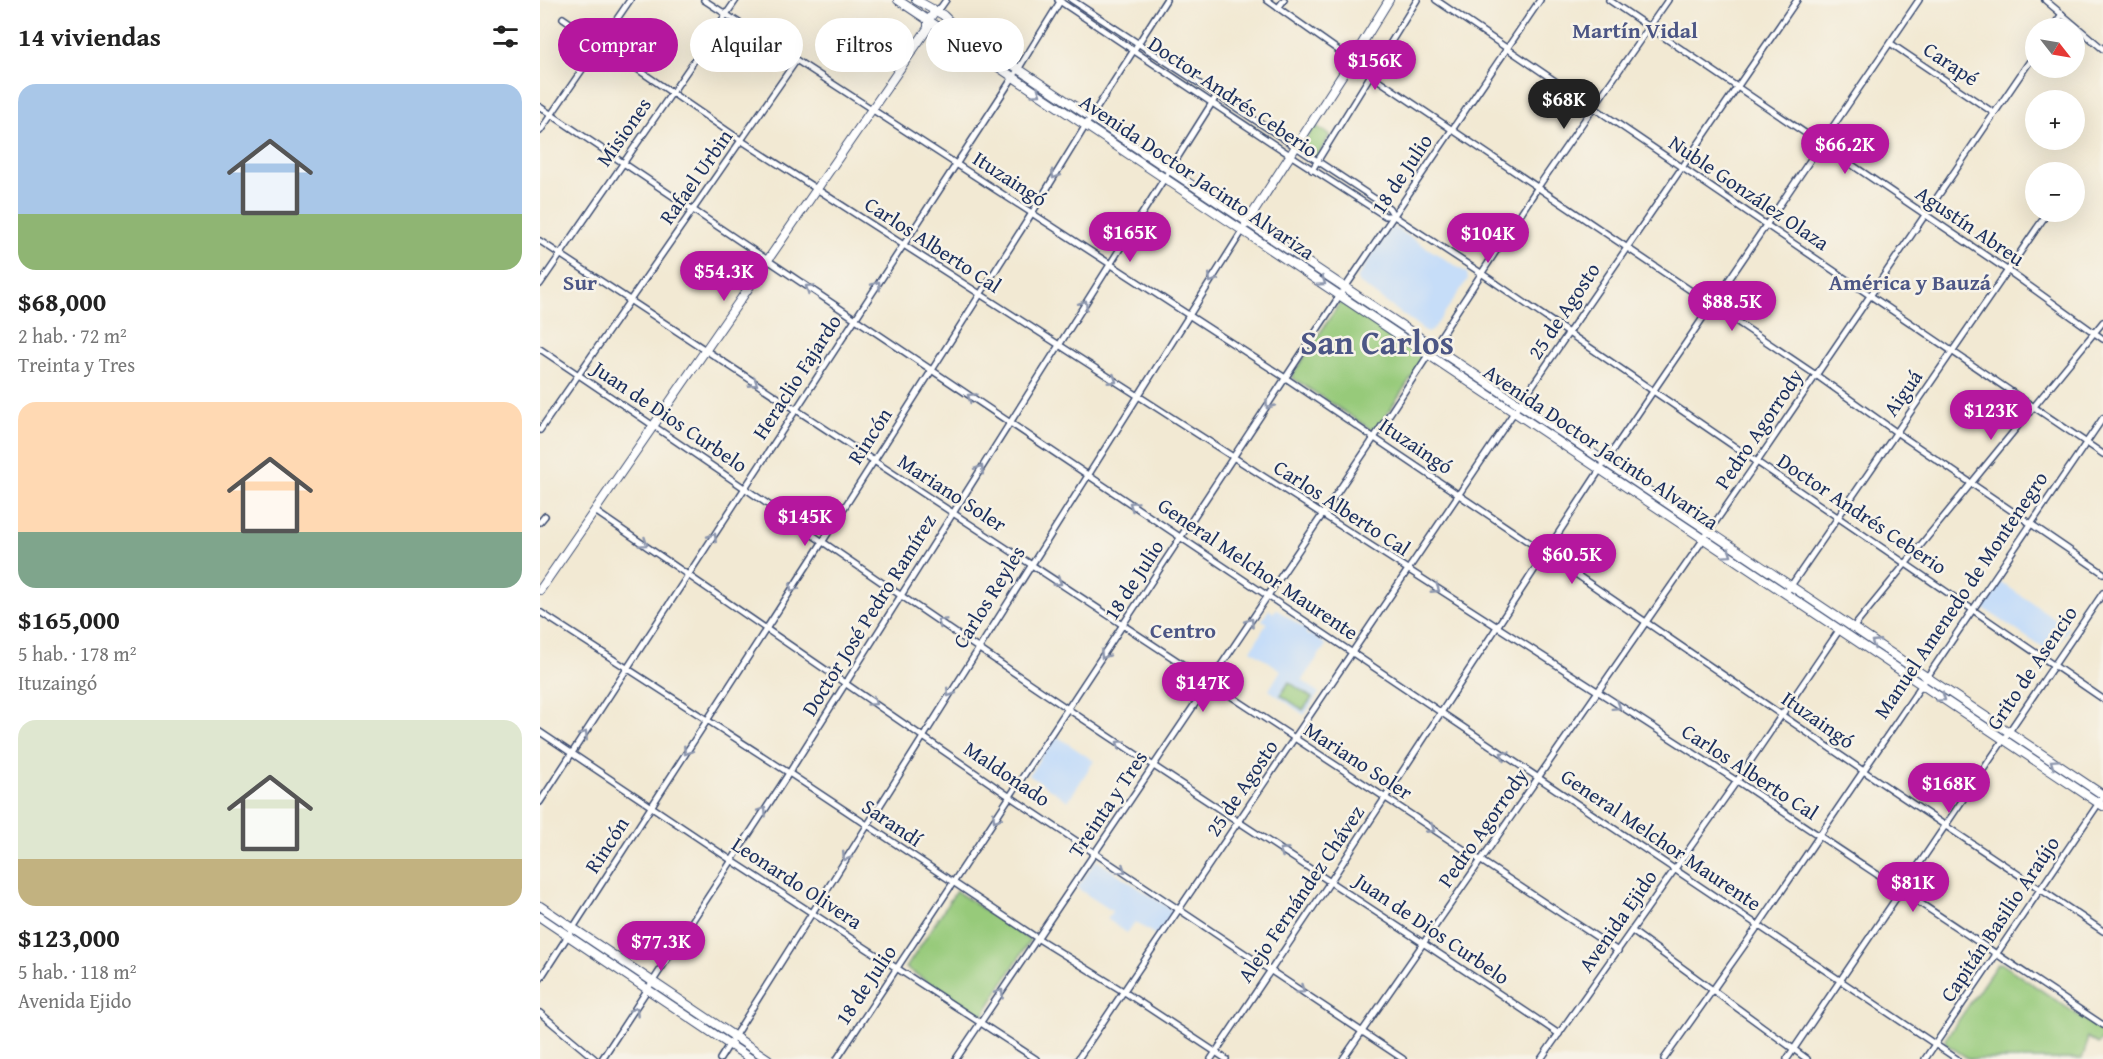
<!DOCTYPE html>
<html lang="es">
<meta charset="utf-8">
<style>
:root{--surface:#fff;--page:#f2f2f2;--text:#222;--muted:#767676;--accent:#b5179e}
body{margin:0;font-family:"Gentium Book Plus",serif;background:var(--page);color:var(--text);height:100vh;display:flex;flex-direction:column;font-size:22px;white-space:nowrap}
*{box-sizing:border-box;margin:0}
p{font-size:20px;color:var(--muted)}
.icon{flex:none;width:33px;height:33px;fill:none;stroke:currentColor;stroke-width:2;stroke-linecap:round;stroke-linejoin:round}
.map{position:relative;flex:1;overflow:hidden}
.sheet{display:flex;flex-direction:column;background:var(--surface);width:540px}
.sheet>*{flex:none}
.banner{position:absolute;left:18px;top:18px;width:570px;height:54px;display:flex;gap:12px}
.needle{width:39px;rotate:121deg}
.buttons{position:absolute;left:1485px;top:18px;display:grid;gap:12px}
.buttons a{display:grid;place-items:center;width:60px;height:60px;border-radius:50%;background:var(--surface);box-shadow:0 6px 24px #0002;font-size:30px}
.price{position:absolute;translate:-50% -51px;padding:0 14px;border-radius:21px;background:var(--accent);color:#fff;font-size:20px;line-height:39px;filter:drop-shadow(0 2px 3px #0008)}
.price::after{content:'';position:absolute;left:50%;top:36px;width:18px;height:14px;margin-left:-9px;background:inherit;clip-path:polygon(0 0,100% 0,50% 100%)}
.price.active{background:#222;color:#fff}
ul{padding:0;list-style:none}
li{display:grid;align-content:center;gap:12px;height:318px;padding:0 18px}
li span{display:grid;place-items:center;height:186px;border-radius:18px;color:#555}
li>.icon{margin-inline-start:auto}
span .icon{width:108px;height:108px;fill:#fffc;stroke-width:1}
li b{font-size:26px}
h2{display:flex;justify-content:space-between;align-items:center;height:72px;padding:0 18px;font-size:26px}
.tag{padding:0 21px;border-radius:27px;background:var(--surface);box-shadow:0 6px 24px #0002;font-size:21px;line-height:54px}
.tag.active{background:var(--accent);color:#fff}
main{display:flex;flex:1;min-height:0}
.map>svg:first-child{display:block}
.built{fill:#c6ddf8}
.green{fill:#97ca7a;stroke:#597c6c;stroke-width:1.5}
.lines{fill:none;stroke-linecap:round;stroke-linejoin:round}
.street-casing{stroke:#3b4b70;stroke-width:8}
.secondary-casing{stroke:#3b4b70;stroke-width:10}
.street{stroke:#fff;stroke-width:5}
.secondary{stroke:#fff;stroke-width:8}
.oneway{stroke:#8d97ae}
.labels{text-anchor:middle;stroke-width:5;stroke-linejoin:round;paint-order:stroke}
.street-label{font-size:21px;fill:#1b2f5e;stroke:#f7f3e8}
.neighbourhood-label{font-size:22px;font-weight:bold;fill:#4c5685;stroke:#f7f3e8}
.town-label{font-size:33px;font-weight:bold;fill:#4c5685;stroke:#f7f3e8}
</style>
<main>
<section class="sheet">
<h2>14 viviendas<svg class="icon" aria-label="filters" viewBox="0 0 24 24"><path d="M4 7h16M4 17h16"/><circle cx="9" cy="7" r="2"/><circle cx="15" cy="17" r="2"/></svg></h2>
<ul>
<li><span style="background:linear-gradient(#a9c7e8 70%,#8fb573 0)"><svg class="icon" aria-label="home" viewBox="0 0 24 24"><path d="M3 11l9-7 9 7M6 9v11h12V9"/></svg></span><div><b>$68,000</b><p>2 hab. · 72 m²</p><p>Treinta y Tres</p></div></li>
<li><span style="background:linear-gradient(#ffd9b3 70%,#7fa58c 0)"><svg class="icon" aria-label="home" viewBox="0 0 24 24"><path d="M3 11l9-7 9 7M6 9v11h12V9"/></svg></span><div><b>$165,000</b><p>5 hab. · 178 m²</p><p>Ituzaingó</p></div></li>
<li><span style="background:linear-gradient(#dfe7d0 75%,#c2b280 0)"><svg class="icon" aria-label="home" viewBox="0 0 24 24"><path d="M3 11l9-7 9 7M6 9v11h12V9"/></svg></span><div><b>$123,000</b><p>5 hab. · 118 m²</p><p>Avenida Ejido</p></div></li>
</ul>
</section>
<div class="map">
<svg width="1563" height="1059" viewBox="0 0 1563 1059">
<rect width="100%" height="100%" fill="#f7f3e8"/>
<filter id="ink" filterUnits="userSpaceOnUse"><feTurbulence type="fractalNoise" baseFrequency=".0167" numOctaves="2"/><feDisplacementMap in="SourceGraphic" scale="12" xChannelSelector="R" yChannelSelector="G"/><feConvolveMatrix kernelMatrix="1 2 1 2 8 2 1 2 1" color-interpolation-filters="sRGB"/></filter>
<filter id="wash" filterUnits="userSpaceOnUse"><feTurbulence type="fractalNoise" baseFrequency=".008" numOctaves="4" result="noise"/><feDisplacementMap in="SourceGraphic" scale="24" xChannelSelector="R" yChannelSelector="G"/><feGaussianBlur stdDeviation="1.35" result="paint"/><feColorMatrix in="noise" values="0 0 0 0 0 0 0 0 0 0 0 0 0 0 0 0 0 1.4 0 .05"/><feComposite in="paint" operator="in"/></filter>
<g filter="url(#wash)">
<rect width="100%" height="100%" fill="#f2e9d3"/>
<g class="built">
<polygon points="854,227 927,273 928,279 892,331 888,333 818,282 817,278 849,229"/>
<polygon points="1461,582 1529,628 1512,654 1443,608"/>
<polygon points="729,609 733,613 736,609 767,630 766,634 769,636 771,634 786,645 762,680 779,693 764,715 729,690 741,670 711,650 727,623 722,620"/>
<polygon points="515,735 554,761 528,801 489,775"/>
<polygon points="556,860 634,911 617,936 595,922 587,933 567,919 572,911 537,888"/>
</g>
<g class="green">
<polygon points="774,125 790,135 777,157 763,146"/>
<polygon points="801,301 885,357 835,432 751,377"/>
<polygon points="749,682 772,698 763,710 741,695"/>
<polygon points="416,891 490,940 442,1017 366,968"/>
<polygon points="1461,963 1563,1032 1563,1039 1558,1044 1547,1037 1547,1044 1542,1059 1429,1059 1406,1044 1405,1040 1457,964"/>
</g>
</g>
<g filter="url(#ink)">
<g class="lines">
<defs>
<g id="street">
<polyline points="164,0 747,379 1005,553 1322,770 1563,931"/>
<polyline points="518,0 744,151 845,216 854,216"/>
<polyline points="532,0 849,208 854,216 941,273 1563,699"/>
<polyline points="727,0 812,60"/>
<polyline points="896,0 1563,454"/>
<polyline points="1069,0 1467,270 1563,339"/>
<polyline points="1505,0 1563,49"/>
<polyline points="738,8 744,0"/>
<polyline points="395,11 401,7 406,0"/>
<polyline points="23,18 202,141 1197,781 1563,1025"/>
<polyline points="1512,28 1522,14"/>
<polyline points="1350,43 1454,113"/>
<polyline points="831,75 1276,375 1356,432 1563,573"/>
<polyline points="0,107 1417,1059"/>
<polyline points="0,131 90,0"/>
<polyline points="772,170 877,0"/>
<polyline points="0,241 1078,951"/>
<polyline points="0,284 196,0"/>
<path d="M0,349C176,467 349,589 525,707C689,817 856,923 1019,1034"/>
<polyline points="0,430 256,61"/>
<polyline points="55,511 466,794 863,1059"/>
<polyline points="0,522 5,516"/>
<polyline points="1246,593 1508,212"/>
<polyline points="0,612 249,773 497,938 586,993 686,1059"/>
<polyline points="1313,628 1563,322"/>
<polyline points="0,732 191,860 496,1059"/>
<polyline points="0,802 479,68 521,0"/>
<polyline points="1092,931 1267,1059"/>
<polyline points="0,979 283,541 492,213 546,125 626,0"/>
<polyline points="0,1013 55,1059"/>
<polyline points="62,1059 249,773 677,95"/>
<polyline points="180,1059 703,230"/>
<polyline points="297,1059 800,295 1000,0"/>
<polyline points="416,1059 830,444 998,187 1128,0"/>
<polyline points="538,1059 979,405 1257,0"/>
<polyline points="671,1059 790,882 1065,462 1379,0"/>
<polyline points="803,1059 1217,462 1496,52"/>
<polyline points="1001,1059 1197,781 1300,629"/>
<polyline points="1124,1059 1218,926 1563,418"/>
<polyline points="1247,1059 1563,593"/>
<polyline points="1385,1059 1563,797"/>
</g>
<g id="secondary">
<polyline points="358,0 1563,806"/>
<polyline points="376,0 403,15 413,25 1563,795"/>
<polyline points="706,224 812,60 849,0"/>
<polyline points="0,590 388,28 388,21 395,11"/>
<polyline points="0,906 228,1059"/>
<polyline points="0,917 211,1059"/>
</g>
</defs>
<use href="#street" class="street-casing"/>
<use href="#secondary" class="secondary-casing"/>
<use href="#street" class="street"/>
<use href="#secondary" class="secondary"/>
</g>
<defs><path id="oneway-chevron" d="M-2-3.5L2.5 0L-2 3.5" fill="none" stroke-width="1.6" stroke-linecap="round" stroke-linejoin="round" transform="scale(1.5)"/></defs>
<g class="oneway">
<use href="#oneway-chevron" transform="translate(497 93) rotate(34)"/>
<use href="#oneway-chevron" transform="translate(515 175) rotate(121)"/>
<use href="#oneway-chevron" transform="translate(672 279) rotate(122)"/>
<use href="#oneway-chevron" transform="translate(782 282) rotate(34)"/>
<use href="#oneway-chevron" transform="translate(337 285) rotate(-57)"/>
<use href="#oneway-chevron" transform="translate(269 288) rotate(-146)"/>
<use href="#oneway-chevron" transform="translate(544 304) rotate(-58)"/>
<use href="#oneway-chevron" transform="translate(573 380) rotate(33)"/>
<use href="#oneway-chevron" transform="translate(214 383) rotate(33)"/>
<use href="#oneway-chevron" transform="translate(431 397) rotate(-146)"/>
<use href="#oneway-chevron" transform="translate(729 405) rotate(124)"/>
<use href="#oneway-chevron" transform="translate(440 469) rotate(-58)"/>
<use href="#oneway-chevron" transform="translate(593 505) rotate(-146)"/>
<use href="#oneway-chevron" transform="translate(173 537) rotate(-57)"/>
<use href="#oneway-chevron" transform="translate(104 543) rotate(34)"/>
<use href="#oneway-chevron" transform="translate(1188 554) rotate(34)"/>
<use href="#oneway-chevron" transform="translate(518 582) rotate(33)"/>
<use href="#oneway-chevron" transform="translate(253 588) rotate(123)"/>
<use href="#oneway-chevron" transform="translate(896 589) rotate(33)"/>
<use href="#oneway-chevron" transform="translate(401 622) rotate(-146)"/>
<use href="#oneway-chevron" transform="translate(710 622) rotate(-56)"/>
<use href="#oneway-chevron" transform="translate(1335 643) rotate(-147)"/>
<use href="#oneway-chevron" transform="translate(564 655) rotate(124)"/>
<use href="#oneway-chevron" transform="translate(410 693) rotate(122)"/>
<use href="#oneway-chevron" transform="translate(1402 698) rotate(34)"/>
<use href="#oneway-chevron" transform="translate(333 702) rotate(35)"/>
<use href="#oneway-chevron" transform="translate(1077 706) rotate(32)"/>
<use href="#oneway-chevron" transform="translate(44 735) rotate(-57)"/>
<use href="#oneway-chevron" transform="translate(580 744) rotate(-146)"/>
<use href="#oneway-chevron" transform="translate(147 751) rotate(123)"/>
<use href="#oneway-chevron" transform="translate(964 755) rotate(-146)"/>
<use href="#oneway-chevron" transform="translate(1514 763) rotate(-146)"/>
<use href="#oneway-chevron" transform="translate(223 811) rotate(-56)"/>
<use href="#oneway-chevron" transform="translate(456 818) rotate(123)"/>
<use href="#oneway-chevron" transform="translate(891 829) rotate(33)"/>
<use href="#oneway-chevron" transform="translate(743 851) rotate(-147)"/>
<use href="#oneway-chevron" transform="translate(306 857) rotate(122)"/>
<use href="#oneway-chevron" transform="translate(582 870) rotate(33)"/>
<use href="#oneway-chevron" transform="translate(761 990) rotate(34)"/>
<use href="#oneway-chevron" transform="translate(460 993) rotate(-56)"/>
<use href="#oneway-chevron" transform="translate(95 1011) rotate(-56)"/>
</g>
</g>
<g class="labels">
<g class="street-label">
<text transform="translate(1411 64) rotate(34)" y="7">Carapé</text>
<text transform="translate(693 97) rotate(34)" y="7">Doctor Andrés Ceberio</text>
<text transform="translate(84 132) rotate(-55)" y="7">Misiones</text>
<text transform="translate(862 174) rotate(-56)" y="7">18 de Julio</text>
<text transform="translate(156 177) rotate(-55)" y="7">Rafael Urbin</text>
<text transform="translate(657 177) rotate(34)" y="7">Avenida Doctor Jacinto Alvariza</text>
<text transform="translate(470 179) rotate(33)" y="7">Ituzaingó</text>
<text transform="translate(1209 193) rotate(34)" y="7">Nuble González Olaza</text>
<text transform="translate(1430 226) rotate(34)" y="7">Agustín Abreu</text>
<text transform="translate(393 245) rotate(33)" y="7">Carlos Alberto Cal</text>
<text transform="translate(1024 311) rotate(-56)" y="7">25 de Agosto</text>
<text transform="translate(257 377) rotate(-57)" y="7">Heraclio Fajardo</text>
<text transform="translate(1363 393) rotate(-55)" y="7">Aiguá</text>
<text transform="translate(130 417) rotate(34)" y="7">Juan de Dios Curbelo</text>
<text transform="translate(1219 429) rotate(-56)" y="7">Pedro Agorrody</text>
<text transform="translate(330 436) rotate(-57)" y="7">Rincón</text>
<text transform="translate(876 446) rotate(34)" y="7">Ituzaingó</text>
<text transform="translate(1061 447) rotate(34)" y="7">Avenida Doctor Jacinto Alvariza</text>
<text transform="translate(412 493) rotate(33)" y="7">Mariano Soler</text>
<text transform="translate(802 508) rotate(33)" y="7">Carlos Alberto Cal</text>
<text transform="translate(1322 514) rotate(34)" y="7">Doctor Andrés Ceberio</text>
<text transform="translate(718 569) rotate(34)" y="7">General Melchor Maurente</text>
<text transform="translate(594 580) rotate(-57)" y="7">18 de Julio</text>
<text transform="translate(1421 595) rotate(-56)" y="7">Manuel Amenedo de Montenegro</text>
<text transform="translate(449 597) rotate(-58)" y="7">Carlos Reyles</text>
<text transform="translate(329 615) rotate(-58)" y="7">Doctor José Pedro Ramírez</text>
<text transform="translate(1492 668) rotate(-56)" y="7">Grito de Asencio</text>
<text transform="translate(1278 720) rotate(35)" y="7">Ituzaingó</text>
<text transform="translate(818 761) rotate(33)" y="7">Mariano Soler</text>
<text transform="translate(1210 772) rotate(33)" y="7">Carlos Alberto Cal</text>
<text transform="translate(467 774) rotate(34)" y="7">Maldonado</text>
<text transform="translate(702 788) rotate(-56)" y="7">25 de Agosto</text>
<text transform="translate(568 804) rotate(-56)" y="7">Treinta y Tres</text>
<text transform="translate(352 823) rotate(34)" y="7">Sarandí</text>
<text transform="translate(943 828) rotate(-55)" y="7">Pedro Agorrody</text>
<text transform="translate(1121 840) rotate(34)" y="7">General Melchor Maurente</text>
<text transform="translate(67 845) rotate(-57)" y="7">Rincón</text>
<text transform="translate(257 883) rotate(33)" y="7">Leonardo Olivera</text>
<text transform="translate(761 894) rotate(-56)" y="7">Alejo Fernández Chávez</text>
<text transform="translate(1460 919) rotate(-56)" y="7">Capitán Basilio Araújo</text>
<text transform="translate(1078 921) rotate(-55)" y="7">Avenida Ejido</text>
<text transform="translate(892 929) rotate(34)" y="7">Juan de Dios Curbelo</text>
<text transform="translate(326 985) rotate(-56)" y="7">18 de Julio</text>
</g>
<g class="neighbourhood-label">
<text x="1095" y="38">Martín Vidal</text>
<text x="40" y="290">Sur</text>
<text x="1370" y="290">América y Bauzá</text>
<text x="643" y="638">Centro</text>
</g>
<g class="town-label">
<text x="837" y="354">San Carlos</text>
</g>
</g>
</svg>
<div class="buttons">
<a><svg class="needle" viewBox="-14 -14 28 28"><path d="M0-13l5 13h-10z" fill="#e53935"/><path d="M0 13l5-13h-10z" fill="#767676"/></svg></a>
<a>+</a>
<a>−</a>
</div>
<b class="price" style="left:835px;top:91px">$156K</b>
<b class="price active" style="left:1024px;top:130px">$68K</b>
<b class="price" style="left:1305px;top:175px">$66.2K</b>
<b class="price" style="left:590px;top:263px">$165K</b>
<b class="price" style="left:948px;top:264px">$104K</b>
<b class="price" style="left:184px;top:302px">$54.3K</b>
<b class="price" style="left:1192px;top:332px">$88.5K</b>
<b class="price" style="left:1451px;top:441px">$123K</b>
<b class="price" style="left:265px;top:547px">$145K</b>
<b class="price" style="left:1032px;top:585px">$60.5K</b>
<b class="price" style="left:663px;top:713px">$147K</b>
<b class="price" style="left:1409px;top:814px">$168K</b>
<b class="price" style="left:1373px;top:913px">$81K</b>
<b class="price" style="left:121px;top:972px">$77.3K</b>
<div class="banner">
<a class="tag active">Comprar</a>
<a class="tag">Alquilar</a>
<a class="tag">Filtros</a>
<a class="tag">Nuevo</a>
</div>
</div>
</main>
